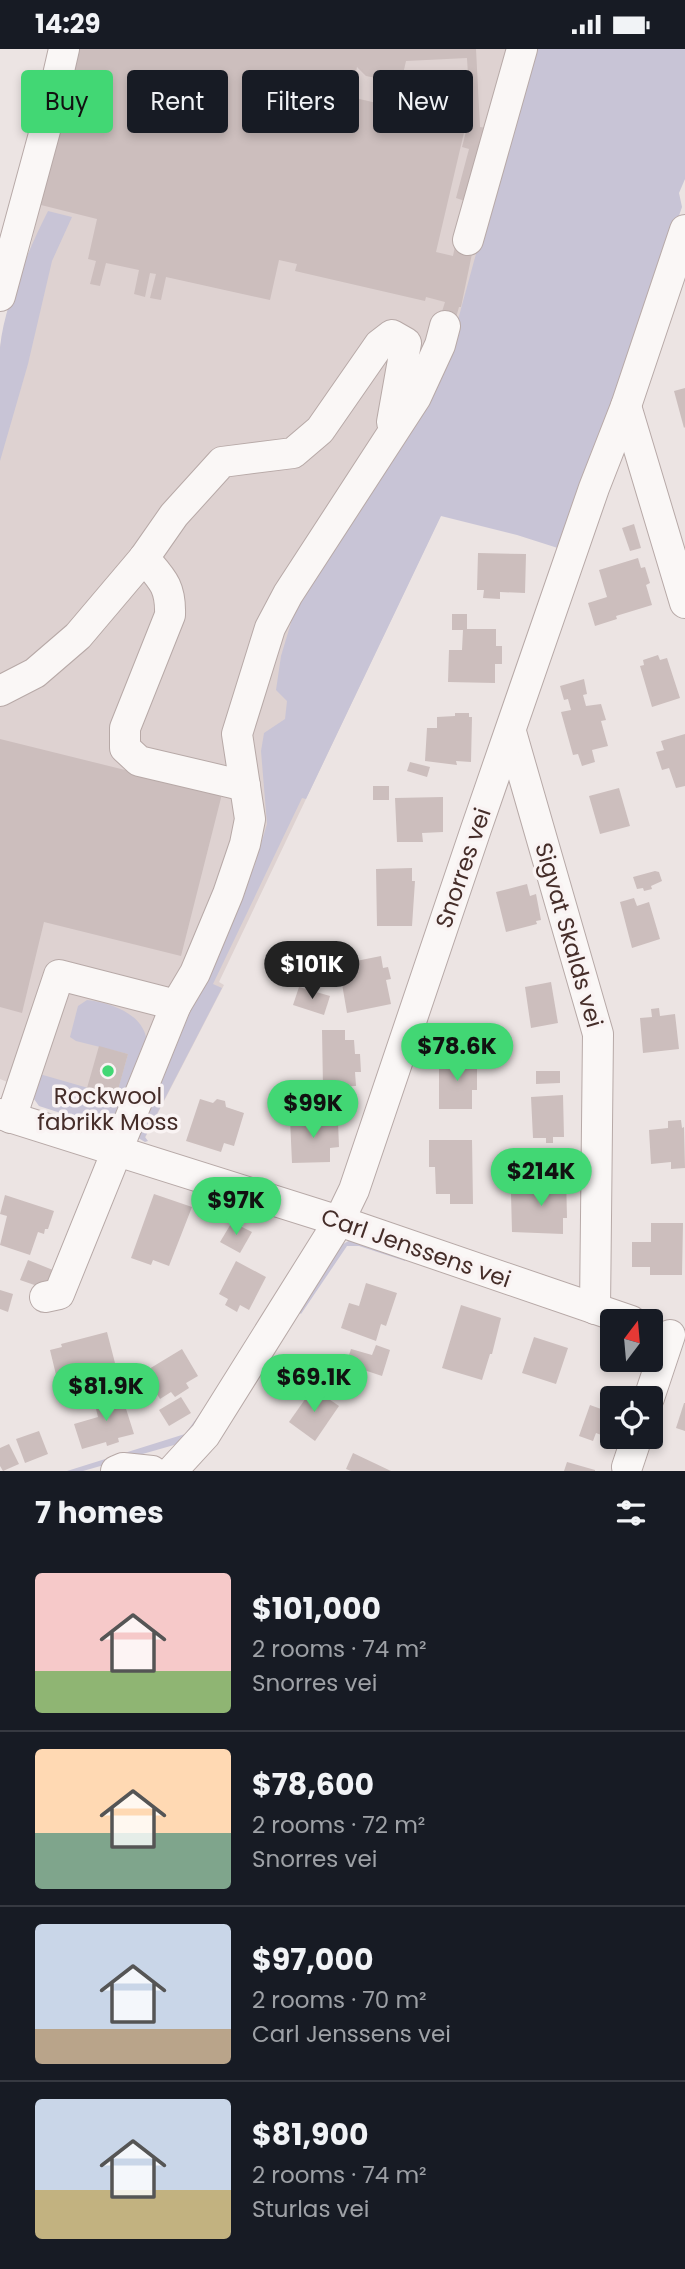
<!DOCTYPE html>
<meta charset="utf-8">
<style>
:root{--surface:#171b24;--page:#20242c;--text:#f1f3f6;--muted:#9ea1a6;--line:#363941;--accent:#42d774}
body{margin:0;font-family:Poppins,sans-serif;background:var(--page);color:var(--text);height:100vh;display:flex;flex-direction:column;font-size:26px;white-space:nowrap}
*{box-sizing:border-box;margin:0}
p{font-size:23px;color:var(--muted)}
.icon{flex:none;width:38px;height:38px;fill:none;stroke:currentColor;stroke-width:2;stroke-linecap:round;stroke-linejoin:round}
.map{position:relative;height:1422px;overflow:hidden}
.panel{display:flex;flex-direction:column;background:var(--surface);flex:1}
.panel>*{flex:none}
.hud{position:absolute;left:21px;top:21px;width:644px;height:63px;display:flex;gap:14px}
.needle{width:46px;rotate:16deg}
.buttons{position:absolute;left:600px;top:1260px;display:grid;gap:14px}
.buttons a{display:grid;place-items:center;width:63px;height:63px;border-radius:7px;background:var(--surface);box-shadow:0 4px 10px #0003;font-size:35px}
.price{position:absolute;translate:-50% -60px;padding:0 16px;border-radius:24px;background:var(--accent);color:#111;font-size:23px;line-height:46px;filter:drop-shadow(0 2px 4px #0008)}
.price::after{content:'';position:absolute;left:50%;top:42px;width:21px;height:16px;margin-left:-10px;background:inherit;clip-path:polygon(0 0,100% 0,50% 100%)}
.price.on{background:#222;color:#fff}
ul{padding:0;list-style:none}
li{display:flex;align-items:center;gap:21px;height:175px;padding:0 35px}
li+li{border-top:2px solid var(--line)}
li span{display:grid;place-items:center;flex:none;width:196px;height:140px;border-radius:7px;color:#555}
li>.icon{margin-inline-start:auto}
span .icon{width:84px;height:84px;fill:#fffc;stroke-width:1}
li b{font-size:30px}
h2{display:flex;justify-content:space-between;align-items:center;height:84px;padding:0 35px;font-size:30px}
.chip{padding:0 24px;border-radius:7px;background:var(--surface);box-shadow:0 4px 10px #0003;font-size:24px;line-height:63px}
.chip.on{background:var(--accent);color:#111}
.status{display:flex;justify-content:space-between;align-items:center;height:49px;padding:0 35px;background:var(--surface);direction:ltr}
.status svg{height:19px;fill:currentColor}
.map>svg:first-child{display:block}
.built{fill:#ded2d1}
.green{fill:#c8c4d6}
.building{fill:#ccbebd}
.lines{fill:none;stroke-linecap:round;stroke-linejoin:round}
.minor-casing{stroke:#b7a9a7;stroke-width:32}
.minor{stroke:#faf7f6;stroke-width:30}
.poi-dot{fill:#42d774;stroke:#f9f3f3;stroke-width:2.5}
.labels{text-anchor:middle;stroke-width:7;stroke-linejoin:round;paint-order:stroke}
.street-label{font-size:23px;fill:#452d29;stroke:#f9f3f3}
.poi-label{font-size:23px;fill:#452d29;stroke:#f9f3f3}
</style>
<div class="status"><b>14:29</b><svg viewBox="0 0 49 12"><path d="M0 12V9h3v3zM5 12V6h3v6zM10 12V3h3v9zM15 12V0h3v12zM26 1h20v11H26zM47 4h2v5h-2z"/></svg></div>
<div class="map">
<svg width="685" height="1422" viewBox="0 0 685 1422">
<rect width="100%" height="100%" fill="#ece4e3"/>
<polygon class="built" points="77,0 658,0 441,466 219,933 224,936 145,1089 0,1030 0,297 12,250 30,200"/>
<g class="green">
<polygon points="532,0 685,0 685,130 679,144 682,158 564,501 517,486 441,467 306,750 302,749 213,935 222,939 145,1088 148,1092 145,1093 135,1087 147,1053 254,818 267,775 261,702 264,684 285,670 287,652 276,641 281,607 299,547 359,465 391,408 456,278"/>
<path d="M48,162L72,168L52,212L28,315L0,412C0,375 0,336 0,299C4,256 29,200 48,162Z"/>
<path d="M87,951C111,954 146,965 147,995L114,1074L107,1079L39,1057L34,1050L40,1026H43L116,1047L128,1005L76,992L70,988L78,957Z"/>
<polygon points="352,1190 405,1209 405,1212 359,1197 347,1197 301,1265 297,1262 338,1198"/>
<polygon points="207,1355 190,1384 181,1394 83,1422 67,1422 185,1385"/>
</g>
<g class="building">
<polygon points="77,0 476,0 480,78 487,79 465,152 456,149 469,100 462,98 468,75 471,76 467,9 406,12 401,34 366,27 357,18 351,48 466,75 436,203 453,207 456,192 474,195 461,258 459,258 455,272 440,269 445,253 426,248 425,252 295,222 297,215 279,211 270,251 166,228 161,251 150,249 156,225 150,224 145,248 134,245 139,221 106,214 100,237 90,235 96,212 88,210 97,170 41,156"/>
<polygon points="685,339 685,378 684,379 674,342"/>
<polygon points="634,475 641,499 630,502 622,479"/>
<polygon points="478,504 526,505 525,544 500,543 500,550 483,549 484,541 477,541"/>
<polygon points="638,509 641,519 645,518 650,534 646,536 652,556 616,567 617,570 595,577 588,554 607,548 599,521"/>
<polygon points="452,565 467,565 467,580 496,580 496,597 502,597 502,615 495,615 495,634 448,633 449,601 462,601 463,581 452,581"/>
<polygon points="658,606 660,611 667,609 680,649 652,658 640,617 644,616 643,611"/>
<polygon points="584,630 587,645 583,646 586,657 601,655 606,671 601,672 608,697 592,701 595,713 582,717 578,705 573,706 561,663 571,661 568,650 564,651 560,637"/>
<polygon points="455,664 469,664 469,668 472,668 471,713 456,712 457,716 425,712 427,679 437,679 437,668 455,667"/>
<polygon points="685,685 685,737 676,739 669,719 662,721 656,703 664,701 661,692"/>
<polygon points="0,690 222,745 181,907 44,873 22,964 0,958"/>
<polygon points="410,713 430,718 427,728 407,722"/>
<rect x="373" y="737" width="16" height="14"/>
<polygon points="619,739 630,777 600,785 589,747"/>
<polygon points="443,748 443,783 422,784 423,793 397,793 395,749"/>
<polygon points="412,819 412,832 415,832 412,877 377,877 376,820"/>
<polygon points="655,822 659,823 662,832 651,837 652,840 644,842 643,839 637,840 633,828"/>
<polygon points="527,835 530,847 536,845 541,871 536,872 537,875 506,883 496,843"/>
<polygon points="634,849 637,857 649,853 660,890 632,899 620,853"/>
<polygon points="381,907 383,919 388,918 391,930 386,931 391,955 347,964 342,935 335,937 331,917"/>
<polygon points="551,933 558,974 531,979 525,938"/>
<polygon points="299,938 330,947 324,966 293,956"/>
<polygon points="659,959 660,967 675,965 679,1000 643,1004 640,969 652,968 651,960"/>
<polygon points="322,981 345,981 345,991 354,991 355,1005 360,1005 361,1023 355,1023 356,1037 323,1038"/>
<polygon points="99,997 128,1005 116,1048 87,1039"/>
<polygon points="439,1009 477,1009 477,1041 472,1041 472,1060 439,1060"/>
<polygon points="536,1022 560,1022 560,1034 536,1035"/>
<polygon points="563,1046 564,1088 553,1088 553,1094 546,1094 546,1089 533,1089 531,1048"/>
<polygon points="200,1050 213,1054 217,1050 225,1052 226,1058 244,1064 234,1097 224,1094 221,1103 186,1092"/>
<polygon points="329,1069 329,1074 338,1073 339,1098 330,1099 330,1113 292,1114 290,1070"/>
<polygon points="681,1071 682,1079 684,1078 685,1119 671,1120 671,1113 651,1115 649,1081 668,1079 668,1072"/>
<polygon points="429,1091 472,1091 473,1155 450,1155 450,1145 436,1145 435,1118 429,1118"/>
<polygon points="542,1126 566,1126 567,1169 563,1169 563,1185 512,1183 511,1145 543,1144"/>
<polygon points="154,1145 192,1158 169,1217 153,1211 151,1216 131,1209"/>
<polygon points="5,1146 54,1162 48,1180 45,1180 44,1185 38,1183 30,1206 0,1196 7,1167 0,1165"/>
<polygon points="232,1173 252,1183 240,1204 220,1193"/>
<polygon points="651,1174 683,1174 682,1226 650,1226 650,1218 632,1218 632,1193 651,1193"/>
<polygon points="28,1211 53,1221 46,1240 20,1231"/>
<polygon points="236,1212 266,1228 249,1261 240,1256 237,1263 225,1256 228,1250 219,1245"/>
<polygon points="366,1234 397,1244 386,1277 381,1275 376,1292 341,1279 349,1254 359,1257"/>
<polygon points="0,1241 13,1245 8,1263 0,1260"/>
<polygon points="461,1256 501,1269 492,1305 490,1305 482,1331 442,1319"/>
<polygon points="107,1283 115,1314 57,1330 50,1301 62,1298 61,1295"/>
<polygon points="534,1288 568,1299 556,1335 522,1324"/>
<polygon points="376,1296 390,1301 382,1327 346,1315 351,1300 372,1306"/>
<polygon points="182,1300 198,1327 186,1334 189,1339 175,1348 171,1343 160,1350 144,1323"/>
<polygon points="313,1339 339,1357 315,1392 289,1373"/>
<polygon points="121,1344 134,1385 118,1389 119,1393 107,1397 106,1393 82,1400 74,1375 98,1368 94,1352"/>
<polygon points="181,1348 191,1364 169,1377 159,1361"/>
<polygon points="605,1348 612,1351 612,1388 621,1388 620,1393 596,1384 593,1392 579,1387 590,1356 601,1360"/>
<polygon points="684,1354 685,1354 685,1382 676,1379"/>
<polygon points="39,1382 48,1405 25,1414 16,1390"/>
<polygon points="9,1395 19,1415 3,1422 0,1417 0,1399"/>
<polygon points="353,1404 391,1422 351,1422 346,1420"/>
<polygon points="567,1413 595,1421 595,1422 564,1422"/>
</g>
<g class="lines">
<defs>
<g id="minor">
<polyline points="468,191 522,0"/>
<polyline points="0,247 47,74 64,0"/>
<polyline points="626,357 685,554"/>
<path d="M144,509C162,530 171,537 170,566L125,679V699L139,712L245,737"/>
<polyline points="0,642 35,624 78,587 144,509 174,466 222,413 293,404 320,381 379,296 392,286 406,294 392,373"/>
<polyline points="511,683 598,985 595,1260"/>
<polyline points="0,1065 339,1172 631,1272"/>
<polyline points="11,1069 59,926 176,956 195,924 228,845 245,795 250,770 237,685 270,579 288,545 416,348 440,296 445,277"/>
<polyline points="45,1248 59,1245 176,956"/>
<polyline points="649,1349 670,1286"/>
<polyline points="627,1418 637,1388"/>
<polyline points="116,1422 123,1419 152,1422"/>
<polyline points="172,1422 205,1386 339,1172 354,1141 476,780 594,439 626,357 685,181"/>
</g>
</defs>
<use href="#minor" class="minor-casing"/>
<use href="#minor" class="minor"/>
</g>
<circle class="poi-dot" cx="108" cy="1022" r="7"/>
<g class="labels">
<g class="street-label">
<text transform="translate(463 819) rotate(-71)" y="8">Snorres vei</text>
<text transform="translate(569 886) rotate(74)" y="8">Sigvat Skalds vei</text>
<text transform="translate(416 1199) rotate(19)" y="8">Carl Jenssens vei</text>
</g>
<g class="poi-label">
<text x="108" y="1055">Rockwool<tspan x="108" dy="26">fabrikk Moss</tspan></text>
</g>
</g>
</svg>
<div class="buttons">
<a><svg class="needle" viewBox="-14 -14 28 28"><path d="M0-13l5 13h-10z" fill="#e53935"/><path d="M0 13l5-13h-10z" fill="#9ea1a6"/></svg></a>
<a><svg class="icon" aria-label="locate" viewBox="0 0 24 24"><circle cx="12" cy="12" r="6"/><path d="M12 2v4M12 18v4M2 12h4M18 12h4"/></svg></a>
</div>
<b class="price on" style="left:312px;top:952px">$101K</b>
<b class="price" style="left:457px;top:1034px">$78.6K</b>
<b class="price" style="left:313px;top:1091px">$99K</b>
<b class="price" style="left:541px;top:1159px">$214K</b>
<b class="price" style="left:236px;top:1188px">$97K</b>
<b class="price" style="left:314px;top:1365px">$69.1K</b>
<b class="price" style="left:106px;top:1374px">$81.9K</b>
<div class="hud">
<a class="chip on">Buy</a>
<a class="chip">Rent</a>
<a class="chip">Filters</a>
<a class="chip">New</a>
</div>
</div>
<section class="panel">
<h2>7 homes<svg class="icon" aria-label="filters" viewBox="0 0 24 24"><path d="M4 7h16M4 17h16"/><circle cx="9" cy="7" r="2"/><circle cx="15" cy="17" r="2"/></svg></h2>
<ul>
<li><span style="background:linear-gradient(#f6c9c9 70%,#8fb573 0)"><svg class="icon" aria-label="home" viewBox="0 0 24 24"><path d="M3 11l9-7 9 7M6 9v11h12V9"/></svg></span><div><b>$101,000</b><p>2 rooms · 74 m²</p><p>Snorres vei</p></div></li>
<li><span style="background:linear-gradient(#ffd9b3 60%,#7fa58c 0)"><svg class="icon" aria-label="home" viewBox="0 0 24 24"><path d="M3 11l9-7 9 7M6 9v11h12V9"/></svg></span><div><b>$78,600</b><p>2 rooms · 72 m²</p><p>Snorres vei</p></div></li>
<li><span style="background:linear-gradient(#c9d6e8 75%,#b9a48a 0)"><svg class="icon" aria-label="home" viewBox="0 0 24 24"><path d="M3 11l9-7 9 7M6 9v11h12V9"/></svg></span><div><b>$97,000</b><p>2 rooms · 70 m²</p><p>Carl Jenssens vei</p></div></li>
<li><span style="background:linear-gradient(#c9d6e8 65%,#c2b280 0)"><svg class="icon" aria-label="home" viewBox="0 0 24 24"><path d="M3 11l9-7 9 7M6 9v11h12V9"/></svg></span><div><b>$81,900</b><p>2 rooms · 74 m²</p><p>Sturlas vei</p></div></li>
</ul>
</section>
